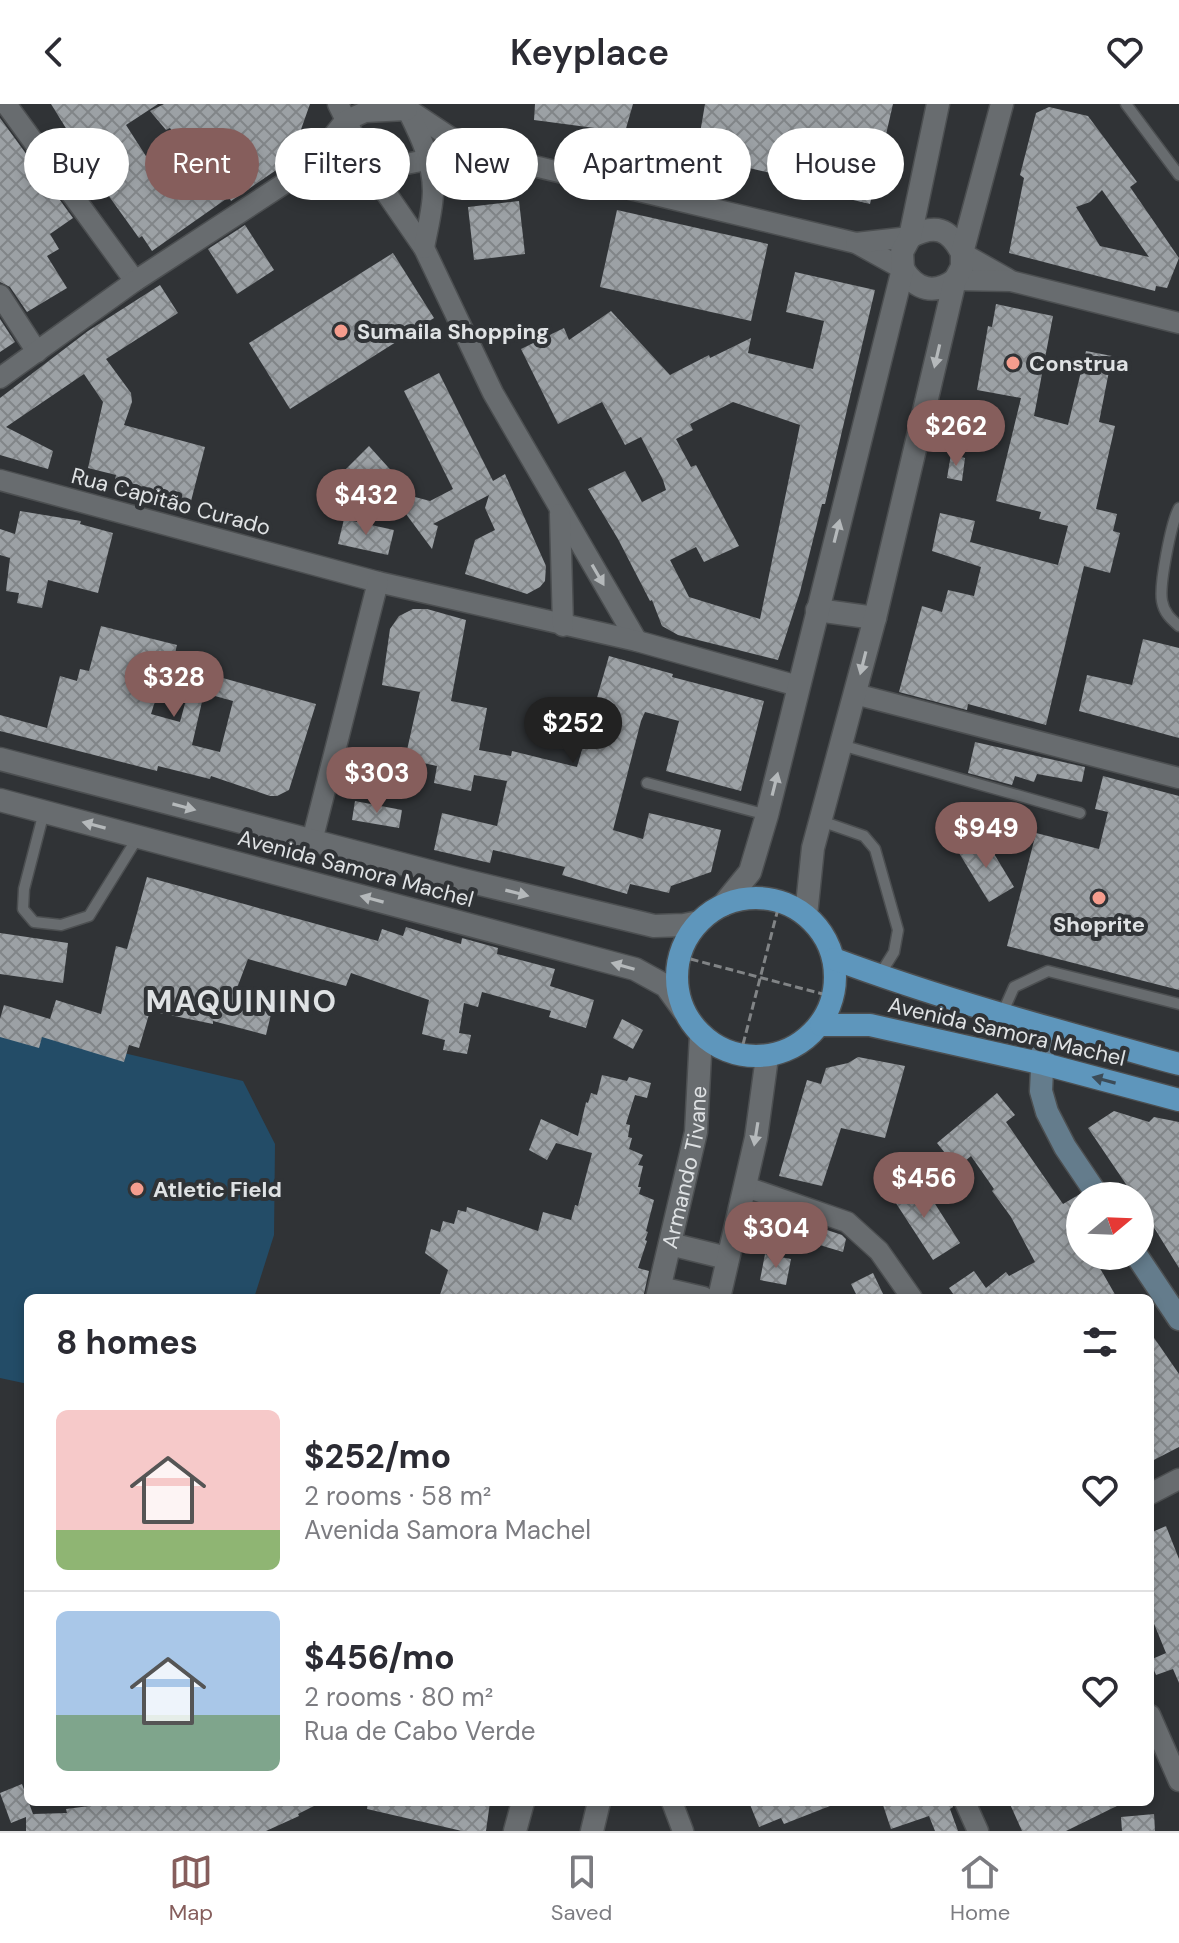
<!DOCTYPE html>
<meta charset="utf-8">
<style>
:root{--surface:#fff;--page:#f7f7f7;--text:#2b2b33;--muted:#7c7c81;--line:#e1e1e2;--accent:#865e5c}
body{margin:0;font-family:"DM Sans",sans-serif;background:var(--page);color:var(--text);height:100vh;display:flex;flex-direction:column;font-size:30px;white-space:nowrap}
*{box-sizing:border-box;margin:0}
p{font-size:26px;color:var(--muted)}
.icon{flex:none;width:44px;height:44px;fill:none;stroke:currentColor;stroke-width:2;stroke-linecap:round;stroke-linejoin:round}
.map{position:relative;flex:1;overflow:hidden}
.details{position:absolute;left:24px;top:1190px;width:1130px;height:512px;display:flex;flex-direction:column;background:var(--surface);border-radius:12px;box-shadow:0 4px 12px #0003}
.details>*{flex:none}
.banner{position:absolute;left:24px;top:24px;width:1132px;height:72px;display:flex;gap:16px}
.needle{width:52px;rotate:71deg}
.controls{position:absolute;left:1066px;top:1078px;display:grid;gap:16px}
.controls a{display:grid;place-items:center;width:88px;height:88px;border-radius:50%;background:var(--surface);box-shadow:0 4px 12px #0003;font-size:40px}
.price{position:absolute;translate:-50% -68px;padding:0 18px;border-radius:28px;background:var(--accent);color:#fff;font-size:26px;line-height:52px;filter:drop-shadow(0 2px 4px #0008)}
.price::after{content:'';position:absolute;left:50%;top:48px;width:24px;height:18px;margin-left:-12px;background:inherit;clip-path:polygon(0 0,100% 0,50% 100%)}
.price.active{background:#222;color:#fff}
ul{padding:0;list-style:none}
li{display:flex;align-items:center;gap:24px;height:200px;padding:0 32px}
li+li{border-top:2px solid var(--line)}
li span{display:grid;place-items:center;flex:none;width:224px;height:160px;border-radius:12px;color:#555}
li>.icon{margin-inline-start:auto}
span .icon{width:96px;height:96px;fill:#fffc;stroke-width:1}
li b{font-size:34px}
h2{display:flex;justify-content:space-between;align-items:center;height:96px;padding:0 32px;font-size:34px}
.chip{padding:0 28px;border-radius:36px;background:var(--surface);box-shadow:0 4px 12px #0003;font-size:28px;line-height:72px}
.chip.active{background:var(--accent);color:#fff}
header{display:flex;justify-content:space-between;align-items:center;height:104px;padding:0 32px;background:var(--surface);font-size:36px;font-weight:600}
.tabs{display:flex;justify-content:space-around;align-items:center;height:112px;border-top:2px solid var(--line);background:var(--surface);font-size:22px;color:var(--muted)}
.tabs a{display:grid;justify-items:center;gap:4px}
.tabs .active{color:var(--accent)}
.map>svg:first-child{display:block}
.green{fill:#234c67}
.building{fill:url(#building-cross-hatch);fill-rule:evenodd}
.lines{fill:none;stroke-linecap:round;stroke-linejoin:round}
.service-casing{stroke:#4c4f51;stroke-width:13}
.minor-casing{stroke:#4c4f51;stroke-width:23}
.tertiary-casing{stroke:#4c4f51;stroke-width:25}
.secondary-casing{stroke:#4c4f51;stroke-width:25}
.trunk-casing{stroke:#4c4f51;stroke-width:25}
.path{stroke:#818486;stroke-width:3;stroke-dasharray:8 4;stroke-linecap:butt}
.service{stroke:#686c6f;stroke-width:10}
.minor{stroke:#686c6f;stroke-width:20}
.tertiary{stroke:#686c6f;stroke-width:22}
.secondary{stroke:#647c8c;stroke-width:22}
.trunk{stroke:#5e96bc;stroke-width:22}
.oneway{fill:#b5b9bb}
.oneway2{fill:#3c4c58}
.poi-dot{fill:#f59d8e;stroke:#303336;stroke-width:3}
.labels{text-anchor:middle;stroke-width:8;stroke-linejoin:round;paint-order:stroke}
.poi-label{font-size:22px;font-weight:bold;fill:#dfe2e4;stroke:#303336;text-anchor:start}
.street-label{font-size:22px;fill:#dfe2e4;stroke:#303336}
.district-label{font-size:30px;font-weight:bold;letter-spacing:2px;fill:#dfe2e4;stroke:#303336}
</style>
<header><svg class="icon" aria-label="back" viewBox="0 0 24 24"><path d="M15 5l-7 7 7 7"/></svg>Keyplace<svg class="icon" aria-label="heart" viewBox="0 0 24 24"><path d="M12 20l-8-8c-3-5 5-10 8-4 3-6 11-1 8 4z"/></svg></header>
<div class="map">
<svg width="1179" height="1727" viewBox="0 0 1179 1727">
<defs>
<pattern id="building-cross-hatch" width="8" height="8" patternUnits="userSpaceOnUse" patternTransform="scale(2)"><rect width="8" height="8" fill="#9ca1a5"/><path d="M0 0l8 8M0 8l8-8" fill="none" stroke="#818588"/></pattern>
</defs>
<rect width="100%" height="100%" fill="#303336"/>
<polygon class="green" points="0,920 243,977 275,1040 274,1131 254,1194 28,1194 28,1280 0,1274"/>
<g class="building">
<polygon points="51,0 158,0 126,21 169,88 199,68 170,24 166,26 150,7 164,0 310,0 298,34 280,46 288,58 231,97 229,93 152,147 142,132 139,134 103,84"/>
<polygon points="535,0 633,0 625,28 534,16"/>
<polygon points="705,0 893,0 870,100 811,86 812,79 783,72 736,61 733,71 682,57 689,33 699,35"/>
<path d="M1049,3L1088,12L1137,78L1130,83L1179,154L1167,184L1156,182L1155,187L1009,149L1024,74L1020,71L1036,9ZM1102,86L1149,153L1100,142L1076,103L1090,98Z"/>
<polygon points="0,14 73,114 50,130 59,145 47,152 67,184 27,208 10,183 0,178"/>
<polygon points="519,97 525,150 474,156 468,103"/>
<polygon points="617,106 768,140 751,217 600,183"/>
<polygon points="245,121 274,166 237,190 208,145"/>
<polygon points="393,149 434,214 290,305 249,239"/>
<path d="M795,168L875,186L825,400H822L800,488L778,556L678,531L662,522L652,496L650,497L618,435L588,385L625,367L642,398L666,386L663,376L641,333L625,341L602,298L558,320L521,245L564,224L569,236L611,207L670,271L709,251L710,254L751,234L748,249L813,265L824,217L786,208ZM733,298L800,321L760,515L689,493L670,456L696,443L704,458L739,442L696,361L691,363L676,335L693,326L690,320Z"/>
<polygon points="160,181 178,209 106,255 131,289 132,298 124,321 205,343 190,401 114,381 116,371 88,364 103,298 84,270 6,323 53,347 48,365 0,351 0,294 88,227"/>
<polygon points="996,200 1053,212 1034,312 1068,321 1086,247 1112,252 1099,318 1115,322 1096,405 1117,410 1113,427 1120,429 1110,469 1084,462 1046,621 968,600 967,606 899,588 922,502 942,508 948,486 974,492 981,463 932,447 940,409 975,417 970,438 1058,461 1068,422 1039,415 1041,408 996,397 1021,294 977,286 988,222 992,223"/>
<polygon points="0,215 15,238 0,248"/>
<polygon points="439,269 493,377 505,370 546,462 545,477 540,483 527,490 465,470 475,436 495,426 485,404 489,391 433,420 438,422 432,445 377,371 344,367 369,342 415,393 430,397 453,385 404,287"/>
<polygon points="951,350 965,354 962,377 947,374"/>
<polygon points="20,407 81,417 80,420 113,429 98,489 48,476 42,504 17,499 19,489 6,487 10,454 0,451 0,425 15,430"/>
<polygon points="344,415 394,426 388,451 338,440"/>
<polygon points="413,505 427,505 466,516 451,597 487,604 479,646 511,652 512,647 577,663 609,552 673,570 672,573 764,597 741,687 666,667 679,617 645,608 641,617 613,726 643,735 649,709 721,726 711,768 671,782 669,789 630,780 627,790 562,771 565,763 493,746 490,759 434,746 442,709 497,722 507,677 474,671 471,687 434,679 437,662 405,655 420,588 382,581 390,525 399,512"/>
<path d="M101,522L177,541L172,561L167,560L151,610L180,618L194,566L316,600L289,686L277,692H270L211,672L210,675L158,662L157,667L0,627V611L47,624L60,572L77,577L80,565L89,567ZM204,589L233,597L220,648L192,641Z"/>
<polygon points="1143,535 1179,544 1179,634 1079,607 1087,571 1132,581"/>
<polygon points="975,638 1085,663 1082,678 1037,670 1034,678 1015,672 1012,681 968,669"/>
<polygon points="1103,672 1179,692 1179,886 1007,842 1036,729 1099,745 1108,708 1095,705"/>
<polygon points="355,697 402,706 399,724 352,716"/>
<polygon points="984,733 1014,783 989,798 959,749"/>
<polygon points="147,773 378,837 382,825 403,832 406,823 461,840 462,834 498,844 497,850 555,865 550,882 594,896 586,924 549,913 551,907 482,888 478,903 464,899 459,929 471,931 467,950 443,946 445,936 422,930 429,896 351,869 346,882 248,855 234,892 273,902 266,931 213,917 213,920 150,907 139,944 129,941 124,958 42,933 39,944 0,933 0,915 4,901 50,915 56,896 101,910 116,842 127,845"/>
<polygon points="0,829 68,839 63,879 0,870"/>
<polygon points="622,915 643,926 633,945 613,934"/>
<polygon points="858,953 905,962 885,1034 841,1024 822,1082 779,1072 807,976 821,980 826,964 848,959"/>
<polygon points="602,971 627,977 629,973 651,979 647,994 635,991 626,1020 630,1021 628,1033 632,1034 629,1045 643,1051 638,1061 643,1062 638,1083 641,1083 639,1090 654,1096 646,1127 648,1128 645,1136 647,1137 638,1164 649,1167 643,1194 439,1194 448,1166 425,1149 431,1125 440,1128 443,1117 454,1120 458,1106 466,1108 467,1103 538,1127 543,1108 571,1116 575,1101 578,1102 592,1049 556,1039 547,1056 529,1046 541,1015 578,1032 586,998 588,999 591,989 597,991"/>
<polygon points="997,989 1015,1011 1006,1018 1063,1100 1080,1090 1080,1152 1093,1152 1117,1194 956,1194 949,1184 974,1167 986,1184 1006,1168 1009,1172 1035,1158 1011,1113 992,1087 994,1085 971,1052 957,1064 937,1039"/>
<polygon points="1114,1007 1149,1018 1154,1013 1179,1018 1179,1164 1140,1101 1140,1092 1134,1092 1088,1024"/>
<polygon points="906,1074 918,1099 930,1092 960,1139 933,1156 886,1084"/>
<polygon points="821,1124 842,1131 846,1135 843,1148 816,1140"/>
<polygon points="765,1150 791,1155 786,1181 760,1176"/>
<polygon points="873,1169 885,1194 858,1194 851,1180"/>
<polygon points="1150,1228 1179,1270 1179,1343 1150,1358"/>
<polygon points="1166,1422 1179,1455 1179,1579 1173,1565 1156,1571 1150,1556 1166,1549 1150,1510 1150,1429"/>
<polygon points="22,1680 33,1710 67,1709 66,1705 97,1701 96,1698 322,1698 298,1710 299,1712 266,1727 26,1727 26,1713 11,1719 0,1689"/>
<polygon points="368,1698 439,1698 454,1702 455,1698 490,1698 486,1727 462,1727 367,1705"/>
<polygon points="749,1698 835,1698 835,1700 784,1720 781,1714 759,1723"/>
<polygon points="882,1698 952,1698 953,1703 950,1705 958,1727 935,1727 929,1712 891,1725"/>
<polygon points="1009,1698 1125,1698 1066,1727 1022,1727"/>
<polygon points="1154,1710 1155,1727 1122,1727 1121,1713"/>
</g>
<g class="lines">
<defs>
<g id="service">
<polyline points="1126,0 1179,71"/>
<path d="M1179,404C1171,419 1159,481 1162,497C1164,509 1171,515 1179,522"/>
<polyline points="841,641 1080,709"/>
<polyline points="647,679 767,711"/>
<polyline points="44,708 24,785 23,805 34,818 61,821 89,812 138,733"/>
<polyline points="821,717 864,732 875,745 898,826 894,848 879,872"/>
<polyline points="1002,910 1014,883 1048,867 1179,900"/>
</g>
<g id="minor">
<polyline points="6,0 135,177"/>
<polyline points="338,0 371,67 424,144 493,289 637,537"/>
<polyline points="400,0 471,47 856,139 903,165"/>
<path d="M409,9C421,33 433,59 433,87C433,105 427,126 424,144"/>
<polyline points="308,64 371,67 471,47"/>
<polyline points="856,139 910,133"/>
<polyline points="962,149 1008,175"/>
<polyline points="955,176 1011,177 1179,219"/>
<polyline points="0,191 37,248"/>
<polyline points="0,274 135,177 308,64 345,17 365,8 407,6"/>
<polyline points="0,376 378,478 637,537 798,582"/>
<polyline points="560,410 563,522"/>
<polyline points="855,590 1179,674"/>
<polyline points="312,737 378,478"/>
<polyline points="746,1083 847,1118 879,1147 912,1194"/>
<polyline points="1150,1390 1179,1375"/>
<polyline points="1150,1611 1179,1677"/>
<polyline points="672,1698 683,1727"/>
<polyline points="965,1698 978,1727"/>
</g>
<g id="tertiary">
<path d="M910,133C935,120 949,124 962,149"/>
<path d="M903,165C916,186 934,191 955,176"/>
<polyline points="817,506 875,514"/>
<polyline points="0,655 459,775 654,822 684,821 699,818"/>
<polyline points="0,696 635,865 666,882 684,907"/>
<polyline points="723,801 750,768 767,711 903,165 902,148 910,133 938,0"/>
<polyline points="806,811 813,744 875,514 955,176 962,163 962,149 1002,0"/>
<polyline points="670,1140 727,1154"/>
<polyline points="660,1184 703,1194"/>
<path id="s1" d="M657,1194L696,1028L701,931"/>
<polyline points="719,1194 756,1034 767,953"/>
<polyline points="515,1727 523,1698"/>
<polyline points="592,1727 599,1698"/>
</g>
<g id="secondary">
<polyline points="1044,923 1041,987 1047,1008 1065,1043 1098,1092"/>
<polyline points="1137,1152 1179,1215"/>
</g>
<g id="trunk">
<circle cx="756" cy="873" r="79"/>
<path d="M834,855C947,897 1063,928 1179,960"/>
<polyline points="821,921 870,921 1044,960 1179,996"/>
</g>
</defs>
<use href="#service" class="service-casing"/>
<use href="#minor" class="minor-casing"/>
<use href="#tertiary" class="tertiary-casing"/>
<use href="#secondary" class="secondary-casing"/>
<use href="#trunk" class="trunk-casing"/>
<g class="path">
<polyline points="679,852 834,893"/>
<polyline points="740,952 780,797"/>
</g>
<use href="#service" class="service"/>
<use href="#minor" class="minor"/>
<use href="#tertiary" class="tertiary"/>
<use href="#secondary" class="secondary"/>
<use href="#trunk" class="trunk"/>
</g>
<defs><path id="oneway-solid" d="M-6-.8H1V-3.2L6.5 0L1 3.2V.8H-6Z" transform="scale(2)"/></defs>
<g class="oneway">
<use href="#oneway-solid" transform="translate(937 252) rotate(103)"/>
<use href="#oneway-solid" transform="translate(837 427) rotate(-76)"/>
<use href="#oneway-solid" transform="translate(598 471) rotate(60)"/>
<use href="#oneway-solid" transform="translate(863 559) rotate(104)"/>
<use href="#oneway-solid" transform="translate(775 680) rotate(-76)"/>
<use href="#oneway-solid" transform="translate(184 703) rotate(15)"/>
<use href="#oneway-solid" transform="translate(94 721) rotate(-165)"/>
<use href="#oneway-solid" transform="translate(517 789) rotate(14)"/>
<use href="#oneway-solid" transform="translate(372 795) rotate(-165)"/>
<use href="#oneway-solid" transform="translate(623 862) rotate(-164)"/>
<use href="#oneway-solid" transform="translate(756 1030) rotate(99)"/>
</g>
<use class="oneway2" href="#oneway-solid" transform="translate(1104 976) rotate(-165)"/>
<g class="poi-dot">
<circle cx="341" cy="227" r="8"/>
<circle cx="1013" cy="259" r="8"/>
<circle cx="1099" cy="794" r="8"/>
<circle cx="137" cy="1085" r="8"/>
</g>
<g class="labels">
<g class="poi-label">
<text x="357" y="235">Sumaila Shopping</text>
<text x="1029" y="267">Construa</text>
<text x="1099" y="828" text-anchor="middle">Shoprite</text>
<text x="153" y="1093">Atletic Field</text>
</g>
<g class="street-label">
<text transform="translate(171 397) rotate(15)" y="8">Rua Capitão Curado</text>
<text transform="translate(356 764) rotate(15)" y="8">Avenida Samora Machel</text>
<text transform="translate(1007 927) rotate(13)" y="8">Avenida Samora Machel</text>
<text dy="8" stroke="none"><textPath href="#s1" startOffset="134">Armando Tivane</textPath></text>
</g>
<g class="district-label">
<text x="242" y="908">MAQUININO</text>
</g>
</g>
</svg>
<div class="controls">
<a><svg class="needle" viewBox="-14 -14 28 28"><path d="M0-13l5 13h-10z" fill="#e53935"/><path d="M0 13l5-13h-10z" fill="#7c7c81"/></svg></a>
</div>
<b class="price" style="left:956px;top:364px">$262</b>
<b class="price" style="left:366px;top:433px">$432</b>
<b class="price" style="left:174px;top:615px">$328</b>
<b class="price active" style="left:573px;top:661px">$252</b>
<b class="price" style="left:377px;top:711px">$303</b>
<b class="price" style="left:986px;top:766px">$949</b>
<b class="price" style="left:924px;top:1116px">$456</b>
<b class="price" style="left:776px;top:1166px">$304</b>
<div class="banner">
<a class="chip">Buy</a>
<a class="chip active">Rent</a>
<a class="chip">Filters</a>
<a class="chip">New</a>
<a class="chip">Apartment</a>
<a class="chip">House</a>
</div>
<section class="details">
<h2>8 homes<svg class="icon" aria-label="filters" viewBox="0 0 24 24"><path d="M4 7h16M4 17h16"/><circle cx="9" cy="7" r="2"/><circle cx="15" cy="17" r="2"/></svg></h2>
<ul>
<li><span style="background:linear-gradient(#f6c9c9 75%,#8fb573 0)"><svg class="icon" aria-label="home" viewBox="0 0 24 24"><path d="M3 11l9-7 9 7M6 9v11h12V9"/></svg></span><div><b>$252/mo</b><p>2 rooms · 58 m²</p><p>Avenida Samora Machel</p></div><svg class="icon" aria-label="heart" viewBox="0 0 24 24"><path d="M12 20l-8-8c-3-5 5-10 8-4 3-6 11-1 8 4z"/></svg></li>
<li><span style="background:linear-gradient(#a9c7e8 65%,#7fa58c 0)"><svg class="icon" aria-label="home" viewBox="0 0 24 24"><path d="M3 11l9-7 9 7M6 9v11h12V9"/></svg></span><div><b>$456/mo</b><p>2 rooms · 80 m²</p><p>Rua de Cabo Verde</p></div><svg class="icon" aria-label="heart" viewBox="0 0 24 24"><path d="M12 20l-8-8c-3-5 5-10 8-4 3-6 11-1 8 4z"/></svg></li>
</ul>
</section>
</div>
<nav class="tabs">
<a class="active"><svg class="icon" aria-label="map" viewBox="0 0 24 24"><path d="M3 6l6-2 6 2 6-2v14l-6 2-6-2-6 2zM9 4v14M15 6v14"/></svg>Map</a>
<a><svg class="icon" aria-label="saved" viewBox="0 0 24 24"><path d="M7 4h10v16l-5-4-5 4z"/></svg>Saved</a>
<a><svg class="icon" aria-label="home" viewBox="0 0 24 24"><path d="M3 11l9-7 9 7M6 9v11h12V9"/></svg>Home</a>
</nav>
